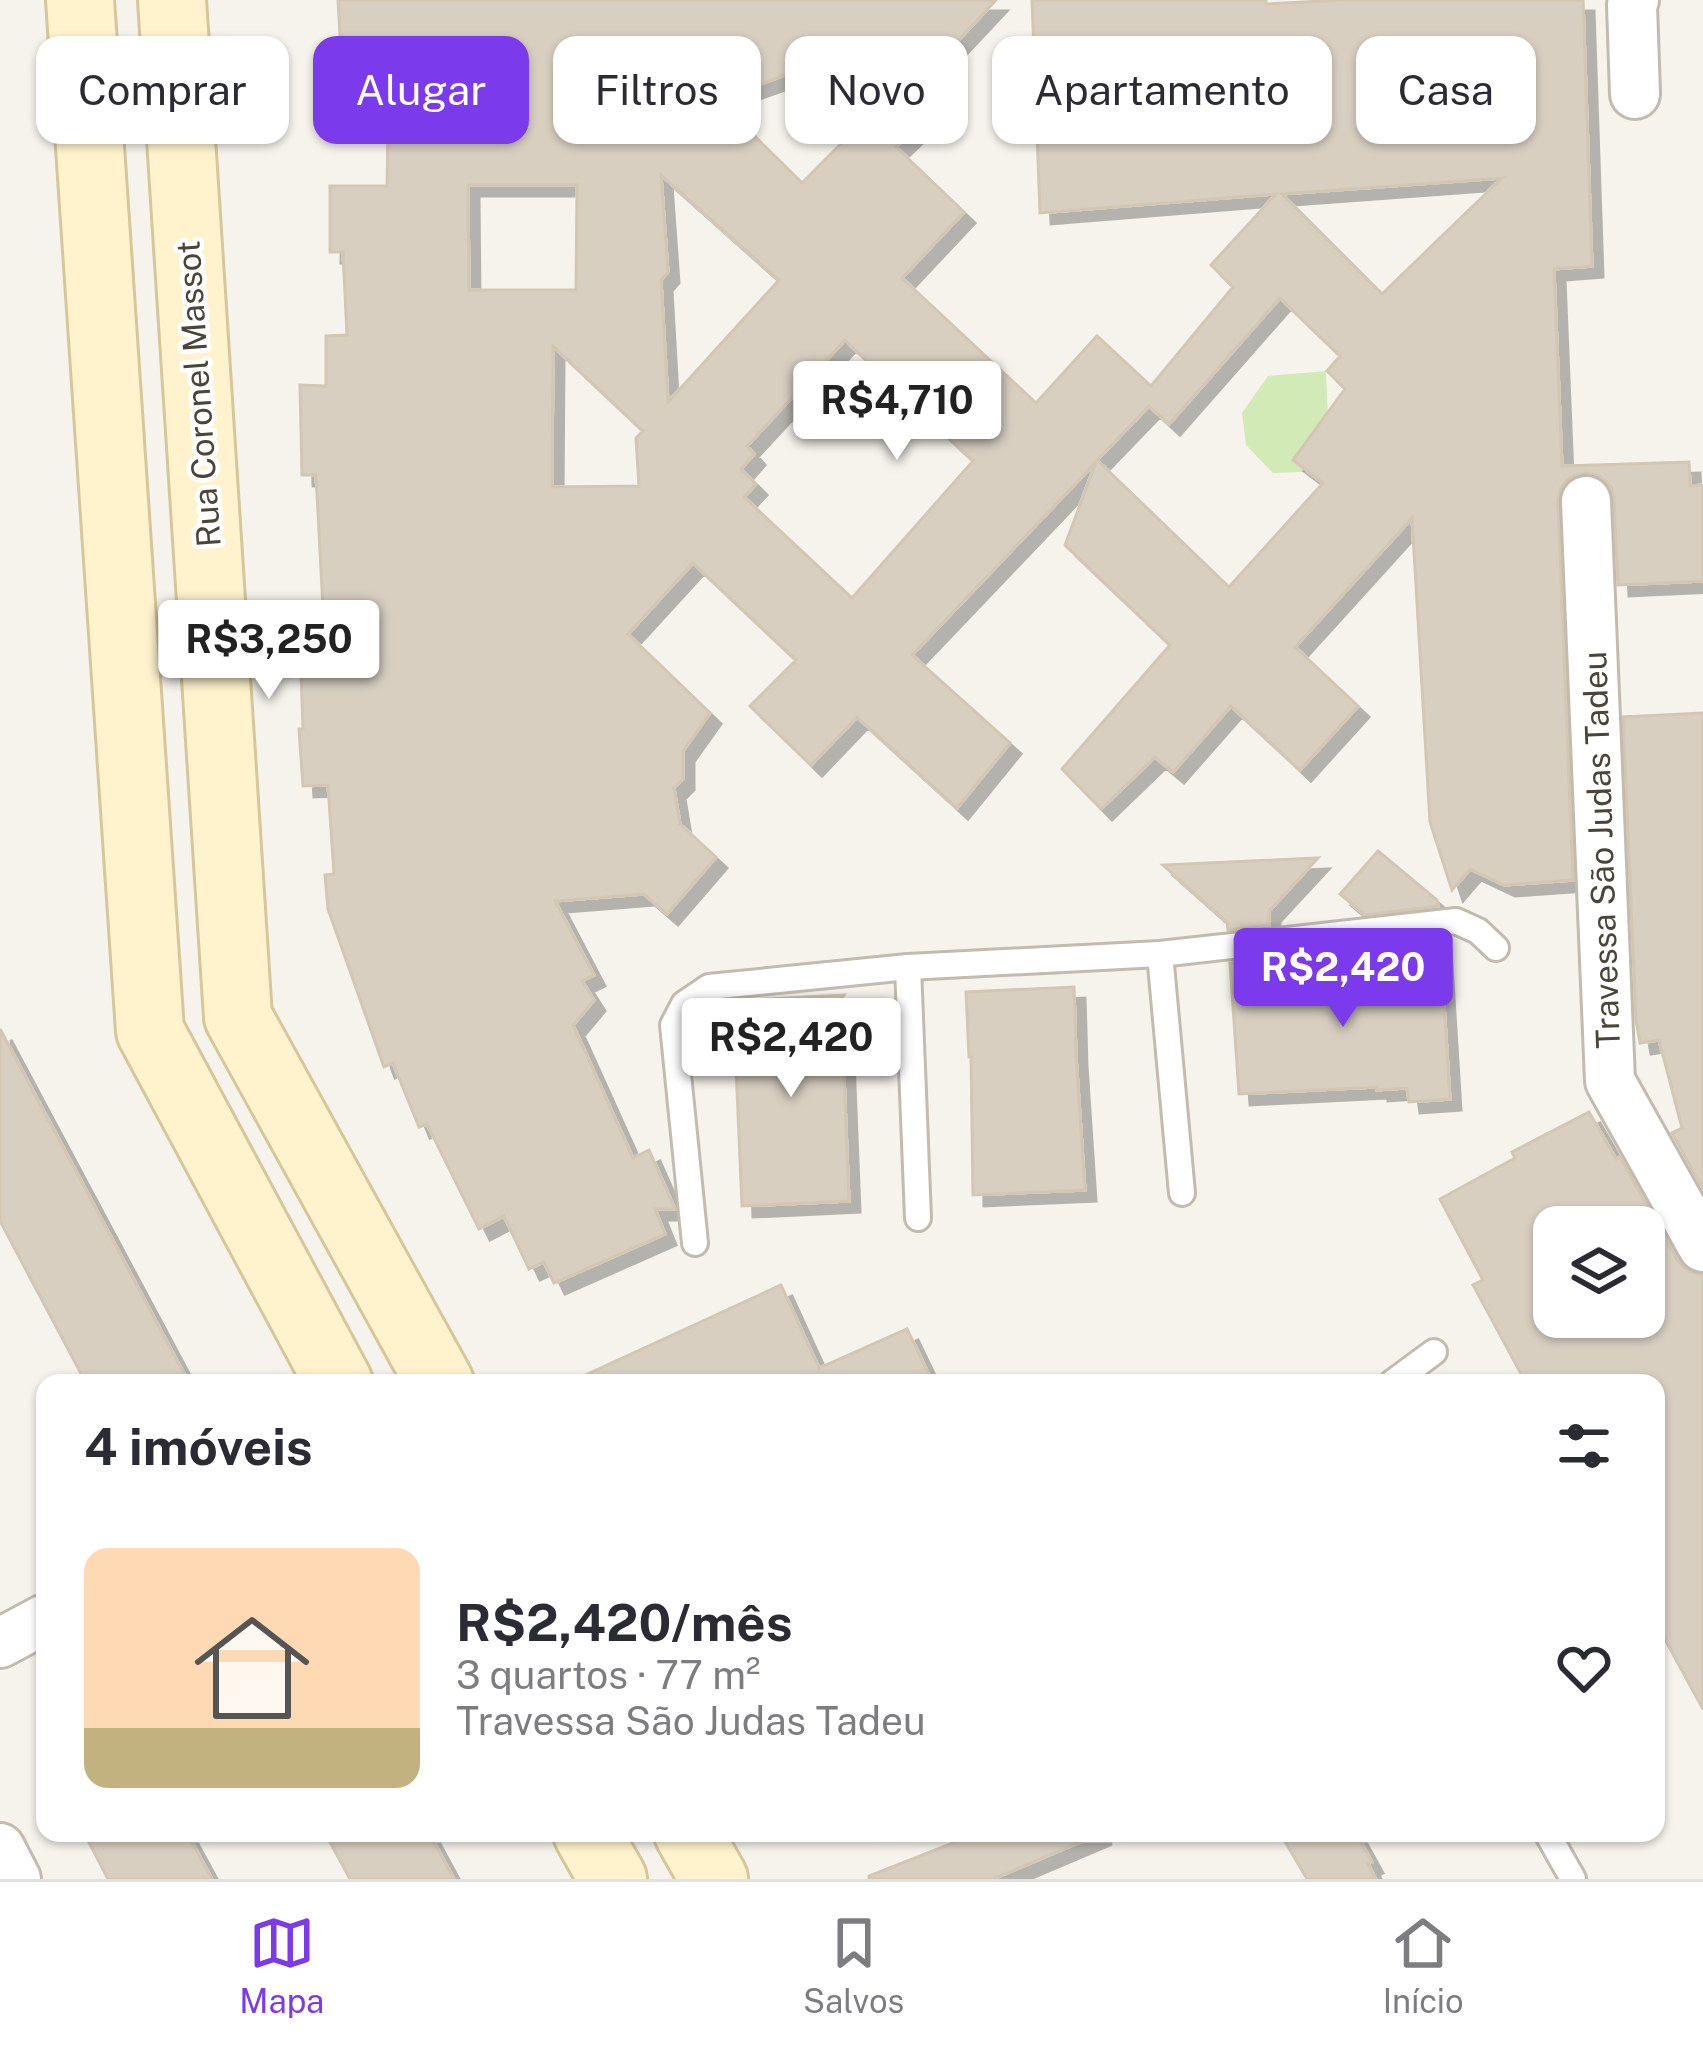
<!DOCTYPE html>
<html lang="pt">
<meta charset="utf-8">
<style>
:root{--surface:#fff;--page:#f7f7f7;--text:#2b2b33;--muted:#7c7c81;--line:#e1e1e2;--accent:#7c3aed}
body{margin:0;font-family:"Public Sans",sans-serif;background:var(--page);color:var(--text);height:100vh;display:flex;flex-direction:column;font-size:45px;white-space:nowrap}
*{box-sizing:border-box;margin:0}
p{font-size:39px;color:var(--muted)}
.icon{flex:none;width:66px;height:66px;fill:none;stroke:currentColor;stroke-width:2;stroke-linecap:round;stroke-linejoin:round}
.map{position:relative;flex:1;overflow:hidden}
.details{position:absolute;left:36px;top:1374px;width:1629px;height:468px;display:flex;flex-direction:column;background:var(--surface);border-radius:24px;box-shadow:0 3px 9px #0004}
.details>*{flex:none}
.top-card{position:absolute;left:36px;top:36px;width:1632px;height:108px;display:flex;gap:24px}
.controls{position:absolute;left:1533px;top:1206px;display:grid;gap:24px}
.controls a{display:grid;place-items:center;width:132px;height:132px;border-radius:24px;background:var(--surface);box-shadow:0 3px 9px #0004;font-size:60px}
.price{position:absolute;translate:-50% -102px;padding:0 27px;border-radius:12px;background:#fff;color:#222;font-size:39px;line-height:78px;filter:drop-shadow(0 3px 6px #0008)}
.price::after{content:'';position:absolute;left:50%;top:72px;width:36px;height:27px;margin-left:-18px;background:inherit;clip-path:polygon(0 0,100% 0,50% 100%)}
.price.active{background:var(--accent);color:#fff}
ul{padding:0;list-style:none}
li{display:flex;align-items:center;gap:36px;height:300px;padding:0 48px}
li+li{border-top:3px solid var(--line)}
li span{display:grid;place-items:center;flex:none;width:336px;height:240px;border-radius:24px;color:#555}
li>.icon{margin-inline-start:auto}
span .icon{width:144px;height:144px;fill:#fffc;stroke-width:1}
li b{font-size:51px}
h2{display:flex;justify-content:space-between;align-items:center;height:144px;padding:0 48px;font-size:51px}
.chip{padding:0 42px;border-radius:24px;background:var(--surface);box-shadow:0 3px 9px #0004;font-size:42px;line-height:108px}
.chip.active{background:var(--accent);color:#fff}
.menu{display:flex;justify-content:space-around;align-items:center;height:168px;border-top:3px solid var(--line);background:var(--surface);font-size:33px;color:var(--muted)}
.menu a{display:grid;justify-items:center;gap:6px}
.menu .active{color:var(--accent)}
.map>svg:first-child{display:block}
.green{fill:#d2eab5}
.building{fill:#d8cfc1;stroke:#d3c7b4;stroke-width:3;fill-rule:evenodd;filter:url(#shadow)}
.lines{fill:none;stroke-linecap:round;stroke-linejoin:round}
.lane-casing{stroke:#c2bbae;stroke-width:30}
.street-casing{stroke:#c2bbae;stroke-width:54}
.secondary-casing{stroke:#d6c79b;stroke-width:72}
.lane{stroke:#fff;stroke-width:24}
.street{stroke:#fff;stroke-width:48}
.secondary{stroke:#fff3cd;stroke-width:66}
.labels{text-anchor:middle;stroke-width:9;stroke-linejoin:round;paint-order:stroke}
.street-label{font-size:33px;fill:#4b4439;stroke:#fff}
</style>
<div class="map">
<svg width="1703" height="1879" viewBox="0 0 1703 1879">
<defs>
<filter id="shadow"><feDropShadow dx="11" dy="11" stdDeviation="0" flood-color="#0004"/></filter>
</defs>
<rect width="100%" height="100%" fill="#f6f3ec"/>
<polygon class="green" points="1326,371 1330,471 1273,473 1246,445 1242,413 1268,376"/>
<g class="building">
<path d="M338,0H996L951,48L819,74L811,66L717,99L802,183L908,76L940,105L896,147L964,212L902,278L1036,403L1097,336L1151,386L1233,287L1211,265L1276,194L1040,213L1032,0H1266V4L1342,0H1583L1592,266L1554,269L1562,466L1689,462L1690,486L1703,485V581L1618,585L1614,500L1611,487L1600,476L1586,473L1572,476L1561,487L1558,502L1573,880L1504,885L1470,869L1452,890L1430,822L1412,518L1295,647L1358,706L1300,770L1231,706L1173,772L1155,757L1101,809L1062,769L1170,645L1065,545L1096,462L912,655L1010,743L957,808L857,717L811,765L750,706L796,660L693,563L628,634L710,713L683,751V779L674,788L680,824L716,857L667,914L644,894L555,901L594,975L582,981L594,1000L573,1025L633,1158L649,1150L675,1209H655L665,1234L554,1283L544,1262L529,1269L504,1216L479,1229L427,1124L419,1127L393,1063L384,1067L328,909L325,875L334,874L328,785L303,786L299,729H303L301,672L322,670L320,608H323L316,475H302L300,385L326,386V336L347,335L343,252H330V186H387L389,68L342,71ZM661,175L779,280L668,402L661,280L668,272ZM1502,178L1382,294L1282,194ZM468,185H577L576,290H469ZM1280,298L1340,356L1327,371L1345,389L1293,460L1323,483L1229,587L1097,460L1149,406L1169,424ZM845,340L973,461L852,598L744,497L756,484L741,469L754,454L747,446ZM553,346L643,431L636,438L639,486L552,487Z"/>
<polygon points="1703,713 1703,1189 1672,1133 1682,1128 1659,1040 1640,1043 1636,1020 1623,717"/>
<polygon points="1378,851 1437,900 1438,906 1365,915 1340,894"/>
<polygon points="1318,858 1269,911 1269,925 1228,930 1227,922 1163,865"/>
<polygon points="1440,939 1450,1099 1409,1102 1407,1088 1377,1090 1377,1087 1239,1094 1230,963 1270,958 1270,982 1428,968 1400,944"/>
<polygon points="1074,987 1076,1055 1085,1190 973,1195 971,1057 969,1057 966,992"/>
<polygon points="844,995 841,999 849,1201 742,1206 736,1067 733,1067 732,1001"/>
<polygon points="0,1029 189,1383 86,1383 0,1221"/>
<path d="M1589,1112L1616,1159L1620,1157L1678,1261L1690,1272L1703,1275V1709L1656,1623V1383H1526L1473,1285L1483,1280L1440,1199L1515,1158L1512,1152ZM1554,1227H1644V1317H1554Z"/>
<polygon points="781,1285 819,1368 907,1329 933,1383 568,1383"/>
<polygon points="84,1833 187,1833 212,1879 108,1879"/>
<polygon points="325,1833 429,1833 454,1879 350,1879"/>
<polygon points="978,1833 1101,1833 993,1879 869,1879 869,1876"/>
<polygon points="1280,1833 1356,1833 1372,1862 1368,1864 1376,1879 1307,1879"/>
</g>
<g class="lines">
<defs>
<g id="lane">
<polyline points="1160,954 1182,1193"/>
<polyline points="908,967 918,1218"/>
<polyline points="695,1243 673,1025 684,1004 709,987 908,967 1160,954 1456,921 1478,931 1496,948"/>
<polyline points="1392,1383 1434,1352"/>
<polyline points="1547,1833 1573,1879"/>
</g>
<g id="street">
<polyline points="1634,0 1632,5 1635,94"/>
<polyline points="1586,501 1610,1081 1703,1247"/>
<polyline points="0,1643 45,1619"/>
<polyline points="0,1848 16,1879"/>
</g>
<g id="secondary">
<polyline points="80,0 150,1031 339,1383"/>
<polyline points="172,0 238,1017 440,1383"/>
<polyline points="587,1833 613,1879"/>
<polyline points="688,1833 714,1879"/>
</g>
</defs>
<use href="#lane" class="lane-casing"/>
<use href="#street" class="street-casing"/>
<use href="#secondary" class="secondary-casing"/>
<use href="#lane" class="lane"/>
<use href="#street" class="street"/>
<use href="#secondary" class="secondary"/>
</g>
<g class="labels">
<g class="street-label">
<text transform="translate(198 394) rotate(-94)" y="12">Rua Coronel Massot</text>
<text transform="translate(1601 850) rotate(-92)" y="12">Travessa São Judas Tadeu</text>
</g>
</g>
</svg>
<div class="controls">
<a><svg class="icon" aria-label="layers" viewBox="0 0 24 24"><path d="M12 4l9 5-9 5-9-5zM3 14l9 5 9-5"/></svg></a>
</div>
<b class="price" style="left:897px;top:463px">R$4,710</b>
<b class="price" style="left:269px;top:702px">R$3,250</b>
<b class="price active" style="left:1343px;top:1030px">R$2,420</b>
<b class="price" style="left:791px;top:1100px">R$2,420</b>
<div class="top-card">
<a class="chip">Comprar</a>
<a class="chip active">Alugar</a>
<a class="chip">Filtros</a>
<a class="chip">Novo</a>
<a class="chip">Apartamento</a>
<a class="chip">Casa</a>
</div>
<section class="details">
<h2>4 imóveis<svg class="icon" aria-label="filters" viewBox="0 0 24 24"><path d="M4 7h16M4 17h16"/><circle cx="9" cy="7" r="2"/><circle cx="15" cy="17" r="2"/></svg></h2>
<ul>
<li><span style="background:linear-gradient(#ffd9b3 75%,#c2b280 0)"><svg class="icon" aria-label="home" viewBox="0 0 24 24"><path d="M3 11l9-7 9 7M6 9v11h12V9"/></svg></span><div><b>R$2,420/mês</b><p>3 quartos · 77 m²</p><p>Travessa São Judas Tadeu</p></div><svg class="icon" aria-label="heart" viewBox="0 0 24 24"><path d="M12 20l-8-8c-3-5 5-10 8-4 3-6 11-1 8 4z"/></svg></li>
</ul>
</section>
</div>
<nav class="menu">
<a class="active"><svg class="icon" aria-label="map" viewBox="0 0 24 24"><path d="M3 6l6-2 6 2 6-2v14l-6 2-6-2-6 2zM9 4v14M15 6v14"/></svg>Mapa</a>
<a><svg class="icon" aria-label="saved" viewBox="0 0 24 24"><path d="M7 4h10v16l-5-4-5 4z"/></svg>Salvos</a>
<a><svg class="icon" aria-label="home" viewBox="0 0 24 24"><path d="M3 11l9-7 9 7M6 9v11h12V9"/></svg>Início</a>
</nav>
